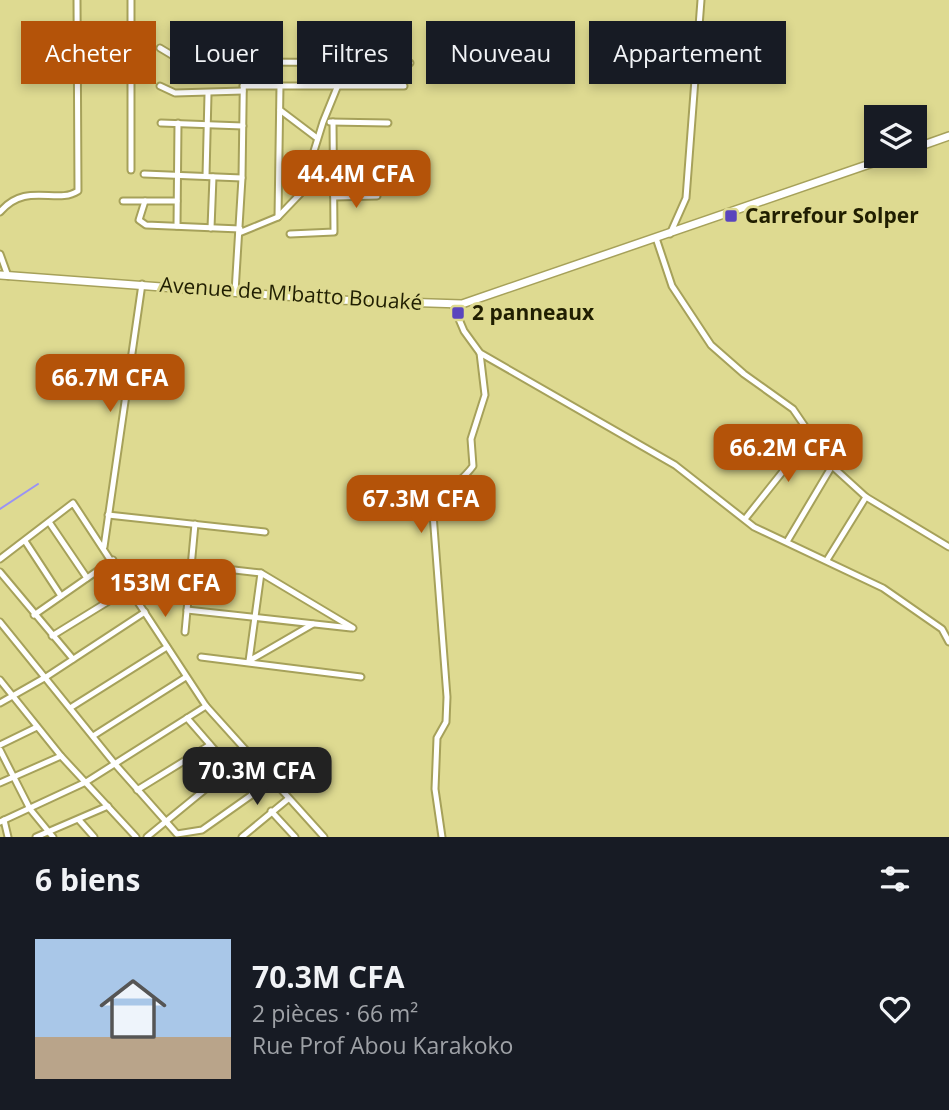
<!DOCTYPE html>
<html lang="fr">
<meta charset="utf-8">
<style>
:root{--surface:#171b24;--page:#242831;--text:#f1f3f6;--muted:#9ea1a6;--accent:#b45309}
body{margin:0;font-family:"Open Sans",sans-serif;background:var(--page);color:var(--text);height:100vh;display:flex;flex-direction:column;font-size:26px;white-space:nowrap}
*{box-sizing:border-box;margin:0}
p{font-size:23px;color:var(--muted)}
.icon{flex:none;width:38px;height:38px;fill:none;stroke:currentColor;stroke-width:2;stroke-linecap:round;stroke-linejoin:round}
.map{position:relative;height:837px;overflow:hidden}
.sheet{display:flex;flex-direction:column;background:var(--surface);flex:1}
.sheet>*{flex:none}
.top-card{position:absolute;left:21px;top:21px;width:908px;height:63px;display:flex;gap:14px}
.tools{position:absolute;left:864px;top:105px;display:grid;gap:14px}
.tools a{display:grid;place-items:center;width:63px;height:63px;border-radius:0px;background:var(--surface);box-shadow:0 4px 10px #0003;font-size:35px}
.price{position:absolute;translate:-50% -60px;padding:0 16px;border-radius:14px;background:var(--accent);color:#fff;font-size:23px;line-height:46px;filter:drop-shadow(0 2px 4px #0008)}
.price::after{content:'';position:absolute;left:50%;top:42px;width:21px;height:16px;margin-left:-10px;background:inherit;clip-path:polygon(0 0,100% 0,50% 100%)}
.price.on{background:#222;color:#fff}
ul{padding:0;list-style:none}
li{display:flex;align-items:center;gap:21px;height:175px;padding:0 35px}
li span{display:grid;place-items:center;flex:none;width:196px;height:140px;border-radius:0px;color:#555}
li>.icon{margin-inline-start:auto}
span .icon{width:84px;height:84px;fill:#fffc;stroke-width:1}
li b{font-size:30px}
h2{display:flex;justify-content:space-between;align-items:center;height:84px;padding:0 35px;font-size:30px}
.chip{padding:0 24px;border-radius:0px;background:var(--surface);box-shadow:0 4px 10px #0003;font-size:24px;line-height:63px}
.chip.on{background:var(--accent);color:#fff}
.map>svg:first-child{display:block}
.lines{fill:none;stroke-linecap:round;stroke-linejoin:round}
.stream{stroke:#9a93f4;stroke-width:2}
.street-casing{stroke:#a6a15a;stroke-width:9}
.secondary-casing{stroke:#a6a15a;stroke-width:10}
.street{stroke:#fff;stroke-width:5}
.secondary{stroke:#fff;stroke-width:7}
.poi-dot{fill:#5a45bd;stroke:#deda91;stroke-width:2.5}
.labels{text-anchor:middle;stroke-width:6;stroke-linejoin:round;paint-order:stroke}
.poi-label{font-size:21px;font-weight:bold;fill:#201e01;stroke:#deda91;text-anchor:start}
.street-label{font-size:21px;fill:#201e01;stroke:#deda91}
</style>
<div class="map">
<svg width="949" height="837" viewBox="0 0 949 837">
<rect width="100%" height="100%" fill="#deda91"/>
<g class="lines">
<polyline class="stream" points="0,509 38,484"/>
<defs>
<g id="street">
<polyline points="131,0 131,170"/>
<polyline points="160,48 175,57 244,56"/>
<polyline points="244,62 410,63"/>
<polyline points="160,86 175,93 243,91"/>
<polyline points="243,86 404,86"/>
<polyline points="280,110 317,138"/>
<polyline points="330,122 388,123"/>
<polyline points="161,123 243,126"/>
<polyline points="311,158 384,160"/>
<polyline points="144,174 242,178"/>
<polyline points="206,176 208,94"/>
<polyline points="334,197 377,196"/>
<polyline points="123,201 177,201"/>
<polyline points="145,201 139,220 146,225 240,229"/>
<path d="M0,212C26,181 57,205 78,191L77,0"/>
<polyline points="278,217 280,85"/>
<polyline points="177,226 178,123"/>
<polyline points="211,228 213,177"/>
<polyline points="239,233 278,217 301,193 323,122 347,63"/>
<polyline points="290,234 334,232 333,122"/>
<polyline points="670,234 686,198 701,0"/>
<polyline points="656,238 672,286 711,345 744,374 793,409 832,466 866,497 949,547"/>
<polyline points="0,254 8,276"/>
<polyline points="235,292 242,178 244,39"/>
<polyline points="453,305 464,331 480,353 675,465 754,527 883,588 942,629 949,642"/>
<polyline points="108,515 265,532"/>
<polyline points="745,519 811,436"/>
<polyline points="49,522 87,578"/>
<polyline points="788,540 832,466"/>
<polyline points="25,541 61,596"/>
<polyline points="104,547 142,284"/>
<polyline points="0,559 73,503 206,706 324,837"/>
<polyline points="827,560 866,497"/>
<polyline points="191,565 261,573 353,628"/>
<polyline points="0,572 73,659"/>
<polyline points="187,610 351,628"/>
<polyline points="34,615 113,560"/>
<polyline points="0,622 115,764 177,834 202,830 253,794 187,718"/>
<polyline points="185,632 195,524"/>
<polyline points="52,636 130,588"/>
<polyline points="201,657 361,677"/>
<polyline points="249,661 261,573"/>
<polyline points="249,661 313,624"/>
<polyline points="0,680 61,756 136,837"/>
<polyline points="0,703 46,677 145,612"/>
<polyline points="70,708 167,647"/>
<polyline points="93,736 186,677"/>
<polyline points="0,745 37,727"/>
<polyline points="0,750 30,809 53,837"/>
<polyline points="0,783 61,756"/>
<polyline points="137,790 210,745"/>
<polyline points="271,811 295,837"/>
<polyline points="4,820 8,837"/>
<polyline points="79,820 94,837"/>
<polyline points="0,822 86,782 206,706"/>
<polyline points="36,837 108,806"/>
<polyline points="147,837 247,755"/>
<polyline points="242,837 288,799"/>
<path d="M442,837L435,789L437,738L446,722L447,697L433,514C438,496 461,483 473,466L471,439L485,395L480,353"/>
</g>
<g id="secondary">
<polyline points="915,148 949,136"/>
<polyline points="0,275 337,300 462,304 893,156"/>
</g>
</defs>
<use href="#street" class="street-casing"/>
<use href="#secondary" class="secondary-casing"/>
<use href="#street" class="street"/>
<use href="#secondary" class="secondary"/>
</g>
<g class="poi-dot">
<rect x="724" y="209" width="14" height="14" rx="3.5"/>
<rect x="451" y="306" width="14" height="14" rx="3.5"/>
</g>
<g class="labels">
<g class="poi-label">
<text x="745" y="223">Carrefour Solper</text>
<text x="472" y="320">2 panneaux</text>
</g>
<g class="street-label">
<text transform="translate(291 294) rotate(4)" y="7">Avenue de M'batto Bouaké</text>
</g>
</g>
</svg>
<div class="tools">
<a><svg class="icon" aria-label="layers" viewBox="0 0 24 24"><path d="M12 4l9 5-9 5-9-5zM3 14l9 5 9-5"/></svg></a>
</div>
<b class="price" style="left:356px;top:210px">44.4M CFA</b>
<b class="price" style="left:110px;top:414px">66.7M CFA</b>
<b class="price" style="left:788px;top:484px">66.2M CFA</b>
<b class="price" style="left:421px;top:535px">67.3M CFA</b>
<b class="price" style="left:165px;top:619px">153M CFA</b>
<b class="price on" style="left:257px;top:807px">70.3M CFA</b>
<div class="top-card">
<a class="chip on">Acheter</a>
<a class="chip">Louer</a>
<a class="chip">Filtres</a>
<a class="chip">Nouveau</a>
<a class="chip">Appartement</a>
</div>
</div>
<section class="sheet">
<h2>6 biens<svg class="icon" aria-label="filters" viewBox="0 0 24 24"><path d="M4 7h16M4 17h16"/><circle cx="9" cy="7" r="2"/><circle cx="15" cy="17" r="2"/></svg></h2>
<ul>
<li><span style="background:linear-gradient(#a9c7e8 70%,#b9a48a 0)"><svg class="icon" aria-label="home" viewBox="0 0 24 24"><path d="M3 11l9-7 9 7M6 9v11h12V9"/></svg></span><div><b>70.3M CFA</b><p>2 pièces · 66 m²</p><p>Rue Prof Abou Karakoko</p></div><svg class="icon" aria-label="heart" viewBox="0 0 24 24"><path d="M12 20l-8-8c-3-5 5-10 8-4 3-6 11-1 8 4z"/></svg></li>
</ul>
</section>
